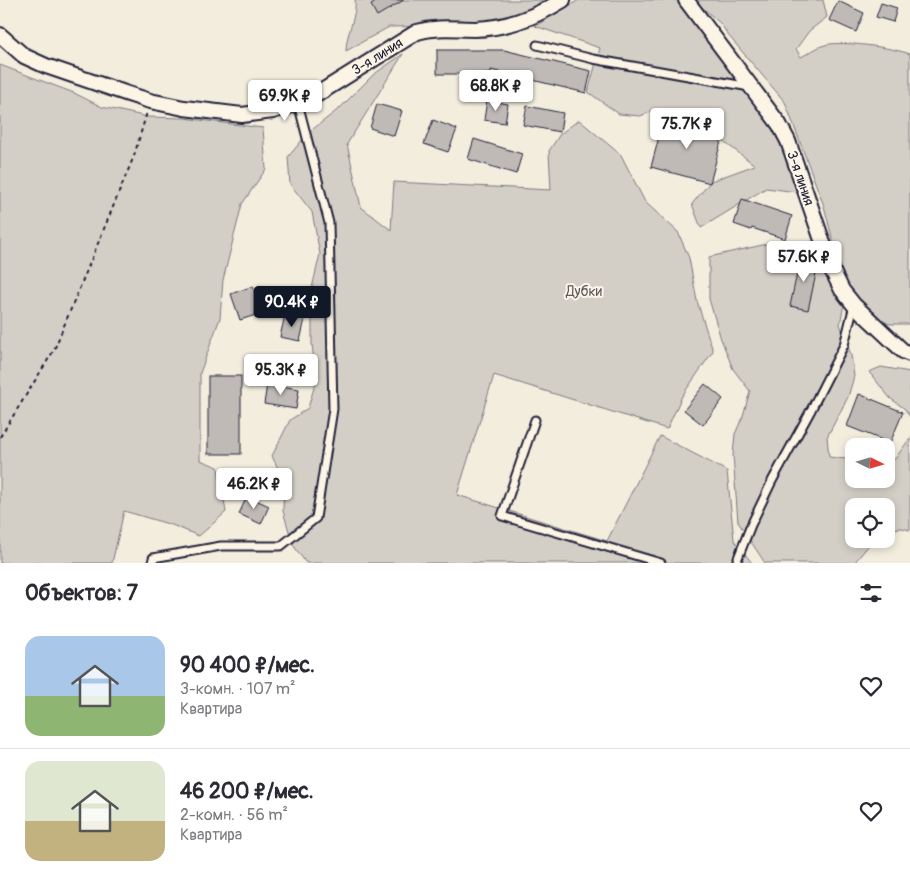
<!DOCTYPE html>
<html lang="ru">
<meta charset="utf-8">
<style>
:root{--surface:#fff;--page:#f7f7f7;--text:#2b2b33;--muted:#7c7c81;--line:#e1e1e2;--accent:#111827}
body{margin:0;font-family:Pangolin,sans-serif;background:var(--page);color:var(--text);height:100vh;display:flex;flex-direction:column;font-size:19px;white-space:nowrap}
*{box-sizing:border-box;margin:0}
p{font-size:16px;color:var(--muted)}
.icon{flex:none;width:28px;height:28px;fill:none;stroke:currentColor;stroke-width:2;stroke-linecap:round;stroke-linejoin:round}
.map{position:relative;height:563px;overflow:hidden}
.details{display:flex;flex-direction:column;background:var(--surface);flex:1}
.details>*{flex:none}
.needle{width:32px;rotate:95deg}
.buttons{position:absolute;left:845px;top:438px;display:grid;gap:10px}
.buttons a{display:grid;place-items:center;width:50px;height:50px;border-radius:10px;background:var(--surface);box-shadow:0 2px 8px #0003;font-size:25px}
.price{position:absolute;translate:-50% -42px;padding:0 11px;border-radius:5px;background:#fff;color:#222;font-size:16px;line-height:32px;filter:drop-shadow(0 1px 2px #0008)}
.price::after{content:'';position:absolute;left:50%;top:30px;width:15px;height:11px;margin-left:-8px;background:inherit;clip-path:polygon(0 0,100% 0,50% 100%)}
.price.on{background:var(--accent);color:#fff}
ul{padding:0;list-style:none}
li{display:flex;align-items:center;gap:15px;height:125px;padding:0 25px}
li+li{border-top:1px solid var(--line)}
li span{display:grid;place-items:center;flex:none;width:140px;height:100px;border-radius:15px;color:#555}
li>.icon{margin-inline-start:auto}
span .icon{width:60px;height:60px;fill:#fffc;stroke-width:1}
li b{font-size:21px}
h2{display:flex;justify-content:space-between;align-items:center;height:60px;padding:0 25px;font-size:21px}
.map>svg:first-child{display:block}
.green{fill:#d4cfc6;stroke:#7b7880}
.building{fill:#bfbab6;stroke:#22223b}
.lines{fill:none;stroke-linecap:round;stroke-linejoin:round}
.service-casing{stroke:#22223b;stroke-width:11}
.minor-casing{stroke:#22223b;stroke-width:18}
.path{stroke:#22223b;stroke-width:2;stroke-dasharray:4 4;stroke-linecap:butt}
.service{stroke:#fcf5e5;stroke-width:7}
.minor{stroke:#fcf5e5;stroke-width:14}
.labels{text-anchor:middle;stroke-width:4;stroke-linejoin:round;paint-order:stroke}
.street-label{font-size:14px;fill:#22223b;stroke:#fcf5e5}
.park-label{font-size:14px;fill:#575665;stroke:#fcf5e5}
</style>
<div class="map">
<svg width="910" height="563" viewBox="0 0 910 563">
<rect width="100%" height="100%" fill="#f3edde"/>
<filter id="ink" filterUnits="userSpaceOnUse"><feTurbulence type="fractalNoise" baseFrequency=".02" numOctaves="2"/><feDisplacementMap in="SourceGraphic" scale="10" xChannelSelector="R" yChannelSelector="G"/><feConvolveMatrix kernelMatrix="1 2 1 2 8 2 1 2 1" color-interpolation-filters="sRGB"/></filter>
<g filter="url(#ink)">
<g class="green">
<path d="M355,0H546L502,21L440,26L389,27L346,51C346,33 357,17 355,0Z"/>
<polygon points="579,0 678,0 680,1 716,41 754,102 775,124 800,185 797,192 766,188 701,228 692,204 711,181 755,165 704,127 656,110 640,116 619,114 588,92 600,48 535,26"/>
<path d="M694,0H823L827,17L809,31L796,49L801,57C809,53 817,47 825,45C842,40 894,48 910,54V324H890L871,317L838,271L834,245L824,206L785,102L728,35L721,24Z"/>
<polygon points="403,54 347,144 361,207 391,230 394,182 551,190 549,151 560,134 579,120 621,155 645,202 678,232 689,258 697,301 713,351 682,396 667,429 494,375 457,495 607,541 660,436 727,471 734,540 752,563 306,563 293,545 283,511 284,481 272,456 290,420 308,408 316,381 312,344 312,288 320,254 312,212 290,184 288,157 308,133 340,108 373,75"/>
<polygon points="0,65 74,93 102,107 148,117 184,118 263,128 266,169 242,204 223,280 220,318 200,373 200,460 218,467 226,512 199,536 172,525 124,511 112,563 0,563"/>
<polygon points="815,242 844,304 840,324 851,355 854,376 848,397 827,437 829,457 854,460 854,479 886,479 886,460 895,459 910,438 910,530 902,528 886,529 886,506 854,506 854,539 874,539 854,563 765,563 738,522 733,455 735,434 743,416 750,391 733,369 721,339 709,299 709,257 767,244"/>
<polygon points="881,367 910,372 910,417 905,409 890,398 869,372"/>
</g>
<g class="building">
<polygon points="379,0 404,0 377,16 371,5"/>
<polygon points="838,1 864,13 856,32 829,20"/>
<polygon points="881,3 897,8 893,22 876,17"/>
<polygon points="437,50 504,50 591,71 586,93 491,70 491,74 437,74"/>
<polygon points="487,100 508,104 505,123 484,120"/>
<polygon points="377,104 402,111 394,136 370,128"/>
<polygon points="527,106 563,113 560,132 523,125"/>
<polygon points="664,118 723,134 710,183 651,167"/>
<polygon points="433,120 457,129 448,152 424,144"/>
<polygon points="474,139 522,154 516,174 468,159"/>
<polygon points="742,199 792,216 785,239 752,228 751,230 734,224"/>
<polygon points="801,255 819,260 808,310 790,306"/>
<polygon points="253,286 262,313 240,320 231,294"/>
<polygon points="285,315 305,319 300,341 280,337"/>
<rect x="208" y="376" width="33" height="78"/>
<polygon points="267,384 299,389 296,409 264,404"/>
<polygon points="705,384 723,399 703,425 684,410"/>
<polygon points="859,394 903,412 890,443 847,426"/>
<polygon points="247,496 269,506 261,524 239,514"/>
</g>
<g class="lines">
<defs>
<g id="service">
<polyline points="537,45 593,59 750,87"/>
<polyline points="535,420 502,516 661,563"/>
<polyline points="152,563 153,558 221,546 281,546 316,518 333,409 329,223 298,103"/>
<polyline points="736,563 751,525 772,481 811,410 844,345 854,305"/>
</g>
<g id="minor">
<polyline points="686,0 779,124 788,141 833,272 842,290 854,305 903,351 910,354"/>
<path d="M0,35L24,56L46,66L128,94L150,101L184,108L242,115L273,111L308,100L417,32C437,26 455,29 475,29C507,28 536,17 563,0"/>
</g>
</defs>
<use href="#service" class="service-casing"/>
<use href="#minor" class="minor-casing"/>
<polyline class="path" points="0,437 54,350 134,156 147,112"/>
<use href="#service" class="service"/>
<use href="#minor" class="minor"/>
</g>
</g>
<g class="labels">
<g class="street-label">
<text transform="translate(377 56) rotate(-32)" y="5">3-я линия</text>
<text transform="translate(801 178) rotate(71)" y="5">3-я линия</text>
</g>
<g class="park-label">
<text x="584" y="296">Дубки</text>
</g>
</g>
</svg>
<div class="buttons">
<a><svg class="needle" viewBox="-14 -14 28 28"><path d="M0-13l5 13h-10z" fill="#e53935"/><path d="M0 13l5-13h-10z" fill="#7c7c81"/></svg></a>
<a><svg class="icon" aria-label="locate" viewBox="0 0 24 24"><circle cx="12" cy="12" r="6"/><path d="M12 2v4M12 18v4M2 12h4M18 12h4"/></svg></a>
</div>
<b class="price" style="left:496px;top:112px">68.8K ₽</b>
<b class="price" style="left:285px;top:122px">69.9K ₽</b>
<b class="price" style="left:687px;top:150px">75.7K ₽</b>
<b class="price" style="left:804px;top:283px">57.6K ₽</b>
<b class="price on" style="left:292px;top:328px">90.4K ₽</b>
<b class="price" style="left:281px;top:396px">95.3K ₽</b>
<b class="price" style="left:254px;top:510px">46.2K ₽</b>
</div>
<section class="details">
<h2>Объектов: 7<svg class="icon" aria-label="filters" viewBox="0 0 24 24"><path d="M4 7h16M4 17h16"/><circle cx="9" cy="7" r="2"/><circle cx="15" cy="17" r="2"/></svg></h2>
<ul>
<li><span style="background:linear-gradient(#a9c7e8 60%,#8fb573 0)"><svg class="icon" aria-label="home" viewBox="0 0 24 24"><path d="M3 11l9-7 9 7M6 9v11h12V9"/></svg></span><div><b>90 400 ₽/мес.</b><p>3-комн. · 107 m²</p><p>Квартира</p></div><svg class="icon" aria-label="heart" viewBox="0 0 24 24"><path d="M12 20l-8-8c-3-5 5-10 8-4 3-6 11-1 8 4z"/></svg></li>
<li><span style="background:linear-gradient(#dfe7d0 60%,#c2b280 0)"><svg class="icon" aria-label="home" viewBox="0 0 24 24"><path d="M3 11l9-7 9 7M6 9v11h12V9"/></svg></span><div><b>46 200 ₽/мес.</b><p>2-комн. · 56 m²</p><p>Квартира</p></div><svg class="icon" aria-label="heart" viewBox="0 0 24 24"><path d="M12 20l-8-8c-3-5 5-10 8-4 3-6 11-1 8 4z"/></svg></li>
</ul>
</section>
